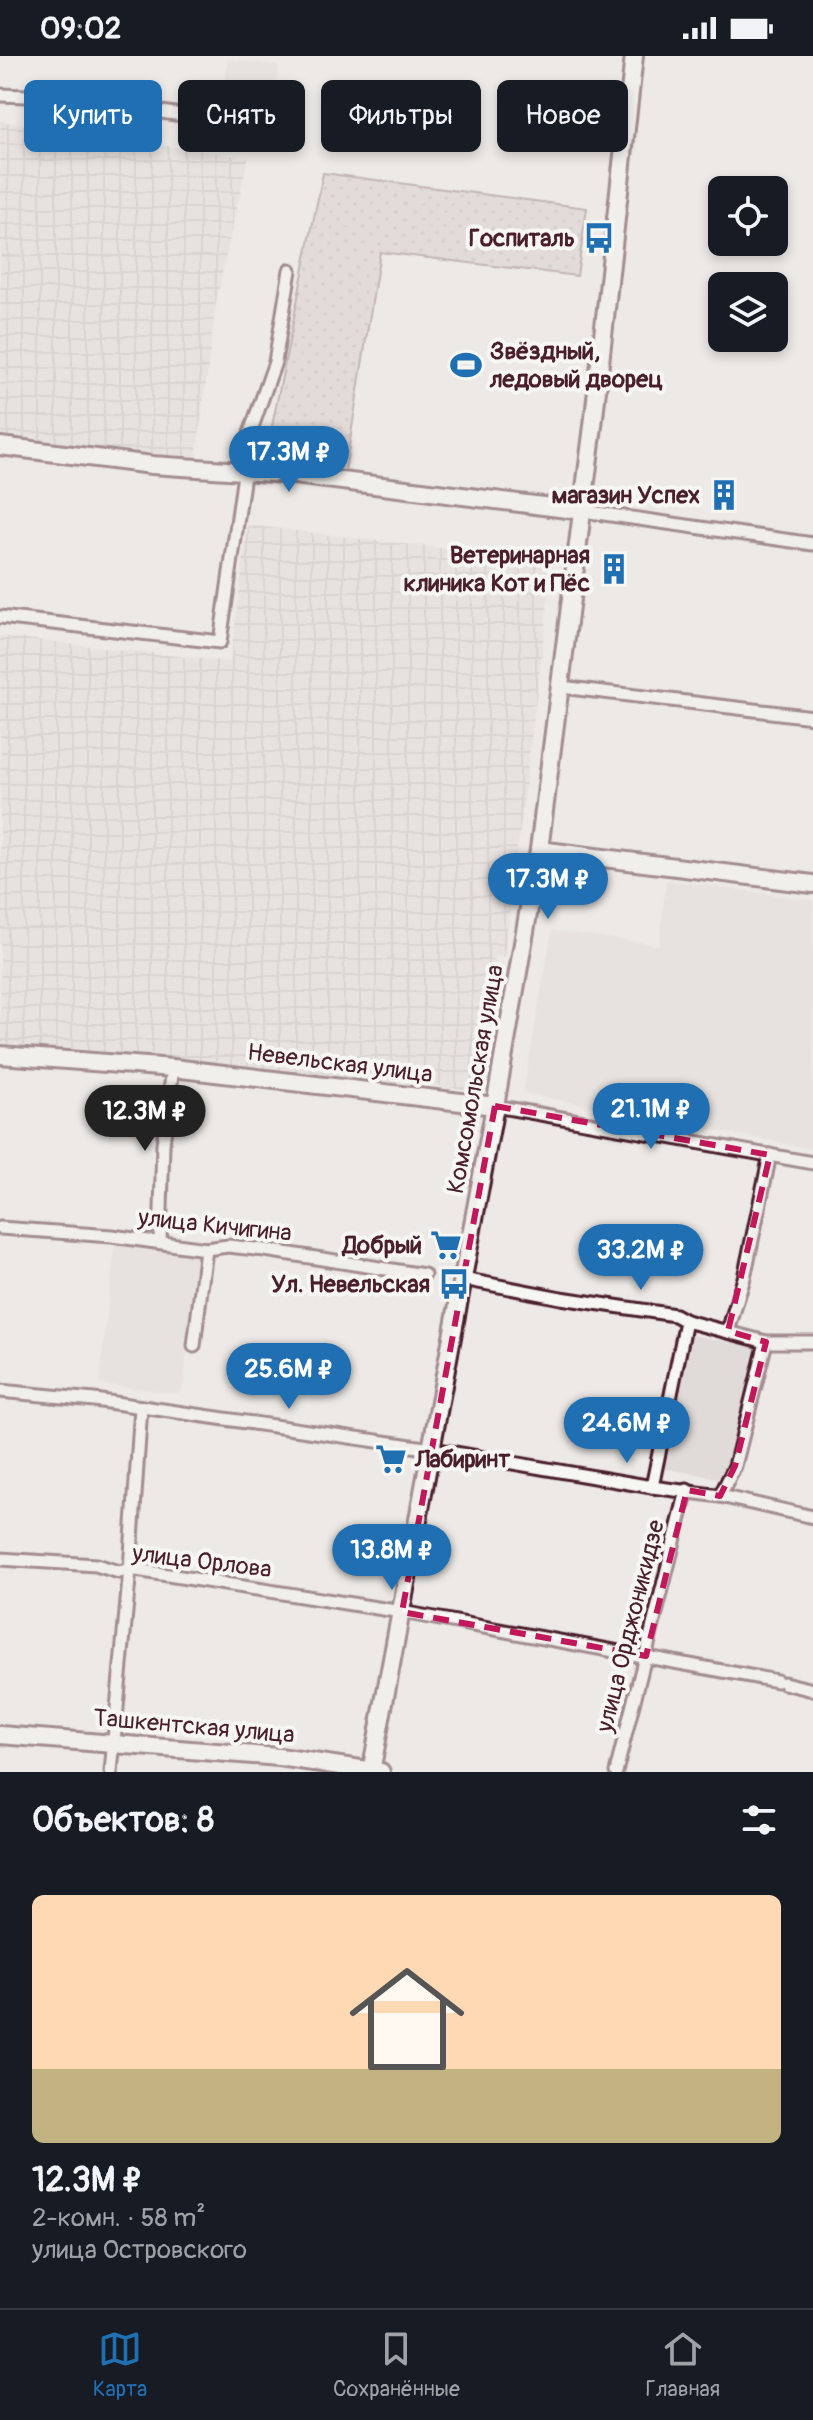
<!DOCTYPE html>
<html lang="ru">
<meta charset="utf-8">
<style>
:root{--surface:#171b24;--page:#20242c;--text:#f1f3f6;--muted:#9ea1a6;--line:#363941;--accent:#1f6fb2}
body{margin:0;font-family:Pangolin,sans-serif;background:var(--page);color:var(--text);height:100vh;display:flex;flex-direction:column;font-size:30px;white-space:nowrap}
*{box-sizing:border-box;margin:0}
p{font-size:26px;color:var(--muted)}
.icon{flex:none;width:44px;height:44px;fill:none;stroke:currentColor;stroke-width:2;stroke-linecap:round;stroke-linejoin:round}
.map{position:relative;height:1716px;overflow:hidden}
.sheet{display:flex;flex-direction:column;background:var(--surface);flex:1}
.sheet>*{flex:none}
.guide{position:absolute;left:24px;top:24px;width:766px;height:72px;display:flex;gap:16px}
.tools{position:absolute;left:708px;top:120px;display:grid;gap:16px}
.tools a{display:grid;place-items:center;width:80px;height:80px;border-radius:12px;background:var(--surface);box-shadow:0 4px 12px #0003;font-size:40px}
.price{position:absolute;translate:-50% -68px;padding:0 18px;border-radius:28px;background:var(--accent);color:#fff;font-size:26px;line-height:52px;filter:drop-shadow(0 2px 4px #0008)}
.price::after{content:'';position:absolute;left:50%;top:48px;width:24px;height:18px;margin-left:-12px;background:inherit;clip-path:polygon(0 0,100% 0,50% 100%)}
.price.selected{background:#222;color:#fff}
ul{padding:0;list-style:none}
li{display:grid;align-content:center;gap:16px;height:424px;padding:0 32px}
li+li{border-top:2px solid var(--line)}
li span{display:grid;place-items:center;height:248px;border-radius:12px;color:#555}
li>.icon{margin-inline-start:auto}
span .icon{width:144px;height:144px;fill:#fffc;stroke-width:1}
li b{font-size:34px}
h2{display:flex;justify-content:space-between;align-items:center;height:96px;padding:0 32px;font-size:34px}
.tag{padding:0 28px;border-radius:12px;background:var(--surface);box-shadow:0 4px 12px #0003;font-size:28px;line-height:72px}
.tag.selected{background:var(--accent);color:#fff}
.status{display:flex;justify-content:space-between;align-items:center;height:56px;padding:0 40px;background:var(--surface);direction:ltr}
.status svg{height:22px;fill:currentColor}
.menu{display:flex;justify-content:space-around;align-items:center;height:112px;border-top:2px solid var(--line);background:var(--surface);font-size:22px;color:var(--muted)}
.menu a{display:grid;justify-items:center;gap:4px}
.menu .selected{color:var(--accent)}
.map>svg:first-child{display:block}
.built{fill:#e0dad8}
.industrial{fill:url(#industrial-grid)}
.park{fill:url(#park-dots);stroke:#8f757a;stroke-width:2}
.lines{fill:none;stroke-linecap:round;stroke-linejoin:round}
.street-casing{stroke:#4a1f2b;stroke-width:17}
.secondary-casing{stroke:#4a1f2b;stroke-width:22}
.street{stroke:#f6f6f2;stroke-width:11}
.secondary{stroke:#f6f6f2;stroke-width:16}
.marked{fill:none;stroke:#c2185b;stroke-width:6;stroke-dasharray:16 10;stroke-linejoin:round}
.labels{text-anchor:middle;stroke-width:8;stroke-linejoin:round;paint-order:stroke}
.poi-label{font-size:24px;font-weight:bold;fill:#4a1f2b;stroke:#f6f6f2;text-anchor:end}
.street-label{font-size:24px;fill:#4a1f2b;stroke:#f6f6f2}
</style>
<div class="status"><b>09:02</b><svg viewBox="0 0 49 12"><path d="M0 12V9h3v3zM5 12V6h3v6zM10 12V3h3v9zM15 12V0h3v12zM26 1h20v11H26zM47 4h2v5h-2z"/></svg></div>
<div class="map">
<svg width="813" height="1716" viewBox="0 0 813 1716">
<defs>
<pattern id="industrial-grid" width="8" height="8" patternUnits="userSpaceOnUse" patternTransform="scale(2)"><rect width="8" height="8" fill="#e0dad8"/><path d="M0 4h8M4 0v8" fill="none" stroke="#c2bbba"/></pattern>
<pattern id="park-dots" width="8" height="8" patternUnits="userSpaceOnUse" patternTransform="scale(2)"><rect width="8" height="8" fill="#d4cbca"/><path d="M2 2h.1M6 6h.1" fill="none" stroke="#b8aeae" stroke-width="1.8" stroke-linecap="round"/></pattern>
</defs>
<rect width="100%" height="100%" fill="#ece9e6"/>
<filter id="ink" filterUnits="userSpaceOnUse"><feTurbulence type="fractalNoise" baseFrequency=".0125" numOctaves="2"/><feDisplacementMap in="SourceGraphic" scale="16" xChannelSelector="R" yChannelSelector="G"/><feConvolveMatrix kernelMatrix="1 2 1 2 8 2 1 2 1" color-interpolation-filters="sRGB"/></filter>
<g filter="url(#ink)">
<g class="built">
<polygon points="228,3 279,10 273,57 221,51"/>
<polygon points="666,824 813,844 813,1093 523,1037 552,874 659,889"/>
<polygon points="115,1187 198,1197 183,1331 177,1337 99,1328"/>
<polygon points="691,1279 758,1291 725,1423 661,1412"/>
</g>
<g class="industrial">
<polygon points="0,65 248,102 217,240 196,403 0,380"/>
<polygon points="248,469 553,506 504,901 495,900 481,1016 475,1034 0,987 0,580 230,606"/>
</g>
<polygon class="park" points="323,117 587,152 577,220 380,196 345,416 265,405"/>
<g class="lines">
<defs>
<g id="street">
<polyline points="0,39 52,41 197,61"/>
<polyline points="583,455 813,488"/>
<polyline points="0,561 220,586 250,377 275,306 290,214"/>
<polyline points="561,631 813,661"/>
<polyline points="495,1050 813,1107"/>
<polyline points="0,1172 112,1180 206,1193 228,1190 265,1194 424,1219"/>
<polyline points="160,1186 163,1088 173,1012"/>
<polyline points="463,1223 561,1242 675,1259 686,1265 766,1286 813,1286"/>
<polyline points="728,1275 744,1222 770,1099"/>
<polyline points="194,1290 206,1193"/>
<polyline points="0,1335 94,1344 432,1393 652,1431 720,1440 813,1461"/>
<polyline points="652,1431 686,1265"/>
<polyline points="720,1440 735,1410 766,1286"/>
<polyline points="0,1503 96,1509 119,1516 130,1513 402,1556 777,1625"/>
<polyline points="784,1627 813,1634"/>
<polyline points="111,1716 130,1513 141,1351"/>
<polyline points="616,1716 687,1434"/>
</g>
<g id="secondary">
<polyline points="0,390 152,409 286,418 583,455"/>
<polyline points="539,794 813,828"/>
<polyline points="0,999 173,1012 495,1050"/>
<polyline points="0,1679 279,1701 381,1716"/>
<polyline points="371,1716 495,1050 539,794 593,370 634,0"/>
</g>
</defs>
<use href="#street" class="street-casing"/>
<use href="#secondary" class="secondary-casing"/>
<use href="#street" class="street"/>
<use href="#secondary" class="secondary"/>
</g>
</g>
<path d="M0 0H813V1716H0ZM495,1050L770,1099L728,1275L766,1286L735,1410L720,1440L687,1434L646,1600L402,1556Z" fill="#ece9e6" fill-opacity=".55" fill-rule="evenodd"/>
<path class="marked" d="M495,1050L770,1099L728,1275L766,1286L735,1410L720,1440L687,1434L646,1600L402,1556Z"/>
<defs>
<symbol id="bus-bare" viewBox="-9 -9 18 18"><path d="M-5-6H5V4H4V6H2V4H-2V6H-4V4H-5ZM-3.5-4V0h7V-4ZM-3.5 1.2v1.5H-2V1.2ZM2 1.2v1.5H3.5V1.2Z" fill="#1f6fb2" stroke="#f6f6f2" stroke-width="2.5" paint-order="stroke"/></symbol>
<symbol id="stadium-bare" viewBox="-9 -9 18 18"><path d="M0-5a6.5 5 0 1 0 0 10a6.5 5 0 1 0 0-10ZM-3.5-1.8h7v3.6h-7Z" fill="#1f6fb2" stroke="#f6f6f2" stroke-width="2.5" paint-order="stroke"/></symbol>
<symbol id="building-bare" viewBox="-9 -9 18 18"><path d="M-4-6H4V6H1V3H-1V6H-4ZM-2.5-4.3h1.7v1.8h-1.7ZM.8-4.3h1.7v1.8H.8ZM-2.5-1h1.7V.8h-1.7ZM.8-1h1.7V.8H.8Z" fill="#1f6fb2" stroke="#f6f6f2" stroke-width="2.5" paint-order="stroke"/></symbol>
<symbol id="supermarket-bare" viewBox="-9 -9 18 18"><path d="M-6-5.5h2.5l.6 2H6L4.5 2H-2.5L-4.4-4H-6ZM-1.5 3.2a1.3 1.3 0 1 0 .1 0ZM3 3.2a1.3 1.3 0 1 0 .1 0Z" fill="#1f6fb2" stroke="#f6f6f2" stroke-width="2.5" paint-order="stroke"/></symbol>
</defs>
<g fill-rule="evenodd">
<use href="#bus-bare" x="577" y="160" width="44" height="44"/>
<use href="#stadium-bare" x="444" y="287" width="44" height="44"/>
<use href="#building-bare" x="702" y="417" width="44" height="44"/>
<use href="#building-bare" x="592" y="491" width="44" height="44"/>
<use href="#supermarket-bare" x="424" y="1167" width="44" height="44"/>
<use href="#bus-bare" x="432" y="1206" width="44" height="44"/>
<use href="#supermarket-bare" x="369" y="1381" width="44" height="44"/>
</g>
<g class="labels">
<g class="poi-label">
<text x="575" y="190">Госпиталь</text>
<text x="490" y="303" text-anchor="start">Звёздный,<tspan x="490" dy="28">ледовый дворец</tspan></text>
<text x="700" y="447">магазин Успех</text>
<text x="590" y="507">Ветеринарная<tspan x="590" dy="28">клиника Кот и Пёс</tspan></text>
<text x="422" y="1197">Добрый</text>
<text x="430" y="1236">Ул. Невельская</text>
<text x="415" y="1411" text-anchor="start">Лабиринт</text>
</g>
<g class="street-label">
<text transform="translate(340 1007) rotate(7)" y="8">Невельская улица</text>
<text transform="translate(475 1023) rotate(-80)" y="8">Комсомольская улица</text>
<text transform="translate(215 1169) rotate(6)" y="8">улица Кичигина</text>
<text transform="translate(202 1505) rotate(7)" y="8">улица Орлова</text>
<text transform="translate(630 1570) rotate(-76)" y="8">улица Орджоникидзе</text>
<text transform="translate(194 1670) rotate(5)" y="8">Ташкентская улица</text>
</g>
</g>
</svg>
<div class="tools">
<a><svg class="icon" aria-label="locate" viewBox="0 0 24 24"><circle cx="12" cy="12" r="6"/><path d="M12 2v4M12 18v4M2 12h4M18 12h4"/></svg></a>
<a><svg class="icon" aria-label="layers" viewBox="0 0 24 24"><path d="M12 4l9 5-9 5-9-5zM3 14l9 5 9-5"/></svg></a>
</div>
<b class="price" style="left:289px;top:438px">17.3M ₽</b>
<b class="price" style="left:548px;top:865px">17.3M ₽</b>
<b class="price" style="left:651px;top:1095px">21.1M ₽</b>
<b class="price selected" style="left:145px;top:1097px">12.3M ₽</b>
<b class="price" style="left:641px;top:1236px">33.2M ₽</b>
<b class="price" style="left:289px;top:1355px">25.6M ₽</b>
<b class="price" style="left:627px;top:1409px">24.6M ₽</b>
<b class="price" style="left:392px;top:1536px">13.8M ₽</b>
<div class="guide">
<a class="tag selected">Купить</a>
<a class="tag">Снять</a>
<a class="tag">Фильтры</a>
<a class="tag">Новое</a>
</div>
</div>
<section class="sheet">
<h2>Объектов: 8<svg class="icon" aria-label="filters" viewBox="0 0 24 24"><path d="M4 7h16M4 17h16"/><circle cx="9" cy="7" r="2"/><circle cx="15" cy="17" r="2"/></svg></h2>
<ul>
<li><span style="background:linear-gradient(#ffd9b3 70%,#c2b280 0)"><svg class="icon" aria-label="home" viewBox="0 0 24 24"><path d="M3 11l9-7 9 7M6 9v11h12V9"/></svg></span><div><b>12.3M ₽</b><p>2-комн. · 58 m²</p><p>улица Островского</p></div></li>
</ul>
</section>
<nav class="menu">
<a class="selected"><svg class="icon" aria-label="map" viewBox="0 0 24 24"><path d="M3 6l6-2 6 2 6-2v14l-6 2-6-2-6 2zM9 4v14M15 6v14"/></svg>Карта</a>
<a><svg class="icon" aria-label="saved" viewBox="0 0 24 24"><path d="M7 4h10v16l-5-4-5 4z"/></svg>Сохранённые</a>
<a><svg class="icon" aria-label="home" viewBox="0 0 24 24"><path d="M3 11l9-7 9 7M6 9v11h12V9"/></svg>Главная</a>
</nav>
